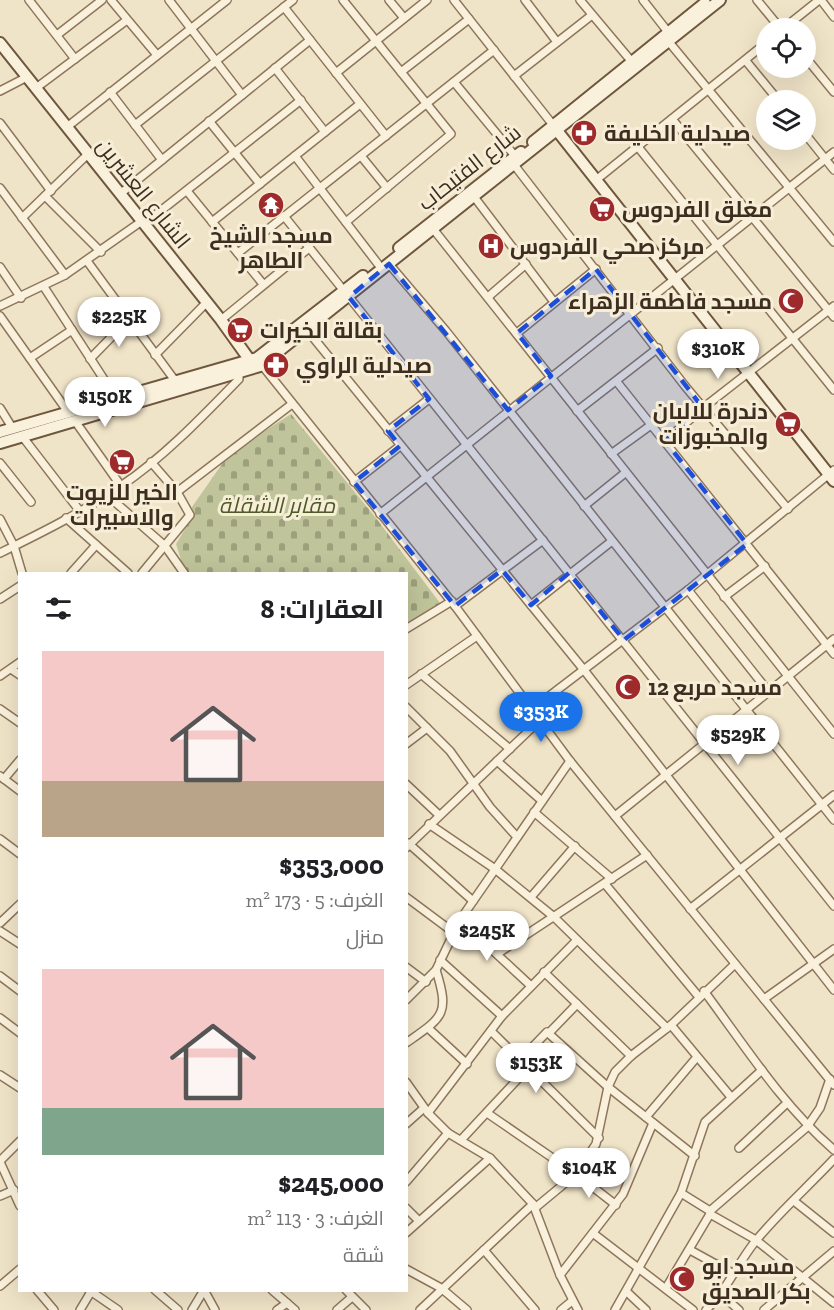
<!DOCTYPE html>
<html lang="ar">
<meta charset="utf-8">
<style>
:root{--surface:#fff;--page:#f2f2f2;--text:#202124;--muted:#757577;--accent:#1a73e8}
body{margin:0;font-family:"Zilla Slab",Cairo,serif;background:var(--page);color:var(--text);direction:rtl;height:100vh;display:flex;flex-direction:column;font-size:22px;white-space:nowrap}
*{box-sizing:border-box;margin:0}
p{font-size:20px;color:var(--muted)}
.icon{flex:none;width:33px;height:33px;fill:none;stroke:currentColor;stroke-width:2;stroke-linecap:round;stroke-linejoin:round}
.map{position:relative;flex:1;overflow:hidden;direction:ltr}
.side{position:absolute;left:18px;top:572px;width:390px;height:720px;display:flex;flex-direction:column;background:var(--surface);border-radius:0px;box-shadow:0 6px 24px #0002;direction:rtl}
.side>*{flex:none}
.buttons{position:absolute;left:756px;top:18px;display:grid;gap:12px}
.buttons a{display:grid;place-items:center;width:60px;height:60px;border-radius:50%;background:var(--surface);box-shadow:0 6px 24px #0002;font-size:30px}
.price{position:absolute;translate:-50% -51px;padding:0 14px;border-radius:21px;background:#fff;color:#222;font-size:20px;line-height:39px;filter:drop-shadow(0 2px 3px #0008)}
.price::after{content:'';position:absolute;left:50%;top:36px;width:18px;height:14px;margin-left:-9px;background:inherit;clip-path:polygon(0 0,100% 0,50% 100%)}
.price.current{background:var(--accent);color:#fff}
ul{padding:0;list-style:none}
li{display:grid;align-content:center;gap:12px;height:318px;padding:0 24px}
li span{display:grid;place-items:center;height:186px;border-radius:0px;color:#555}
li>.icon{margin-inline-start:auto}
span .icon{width:108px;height:108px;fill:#fffc;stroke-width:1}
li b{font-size:26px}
h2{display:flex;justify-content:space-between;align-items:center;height:72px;padding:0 24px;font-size:26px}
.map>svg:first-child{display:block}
.cemetery{fill:url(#cemetery-stones)}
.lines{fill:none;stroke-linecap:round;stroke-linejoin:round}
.street-casing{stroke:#8d765c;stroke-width:10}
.secondary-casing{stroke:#6f573f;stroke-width:14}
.street{stroke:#faf1dc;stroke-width:7}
.secondary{stroke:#faf1dc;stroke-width:10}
.marked{fill:#1d4ed8;fill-opacity:0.2;stroke:#1d4ed8;stroke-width:4.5;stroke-dasharray:12 8;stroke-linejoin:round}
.labels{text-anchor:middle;stroke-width:6;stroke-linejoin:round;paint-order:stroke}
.poi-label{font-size:22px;font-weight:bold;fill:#3d2e20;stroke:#f7eed8;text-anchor:start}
.street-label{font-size:22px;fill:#3d2e20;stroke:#f7eed8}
.park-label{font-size:22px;font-style:italic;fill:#4d5a26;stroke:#f7eed8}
</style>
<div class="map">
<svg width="834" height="1310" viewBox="0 0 834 1310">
<defs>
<pattern id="cemetery-stones" width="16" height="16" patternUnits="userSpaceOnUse" patternTransform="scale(1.5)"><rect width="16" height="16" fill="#bfc49a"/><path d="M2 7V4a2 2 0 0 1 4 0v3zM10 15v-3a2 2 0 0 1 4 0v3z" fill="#9ca07d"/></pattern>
</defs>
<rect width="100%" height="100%" fill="#f0e4c8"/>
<polygon class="cemetery" points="291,414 376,518 440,603 407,624 406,573 185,573 176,544 193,516 192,507 229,454"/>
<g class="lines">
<defs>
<g id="street">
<polyline points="29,0 75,59"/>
<polyline points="111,0 157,55"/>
<polyline points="169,0 242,95"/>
<polyline points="343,0 451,134 346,222"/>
<polyline points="389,0 404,18"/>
<polyline points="454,0 553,125"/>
<polyline points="525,0 557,42"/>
<polyline points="580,0 632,62"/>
<polyline points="643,0 668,32"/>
<polyline points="757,0 780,28"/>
<polyline points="821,0 834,17"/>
<polyline points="284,7 386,136"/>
<polyline points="784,28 819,0"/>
<polyline points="57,35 102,0"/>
<polyline points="669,42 834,242"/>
<polyline points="806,58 834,92"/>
<polyline points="746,61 778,100"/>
<polyline points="275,68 325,132"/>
<polyline points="401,72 469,19"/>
<polyline points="336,73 427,0"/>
<polyline points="514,76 592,15"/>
<polyline points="454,82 515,156"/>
<polyline points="36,88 127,20"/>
<polyline points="0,91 27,77"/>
<polyline points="110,92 162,160"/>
<polyline points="672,119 834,317"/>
<polyline points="209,121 260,184"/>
<polyline points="0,123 51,191"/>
<polyline points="135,125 293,0"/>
<polyline points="67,127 227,0"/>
<polyline points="806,135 834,170"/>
<polyline points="638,147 834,390"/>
<polyline points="295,156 378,264"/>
<polyline points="361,156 387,188"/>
<polyline points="515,166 685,386 788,509"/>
<polyline points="596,180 766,43"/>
<polyline points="0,188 65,275"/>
<polyline points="187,191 263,284"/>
<polyline points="120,194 310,40"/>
<polyline points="45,196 101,252"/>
<polyline points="475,198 554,302"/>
<polyline points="284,216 344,291"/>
<polyline points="22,218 88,154"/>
<polyline points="212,222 360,104"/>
<polyline points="144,224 301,100"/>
<polyline points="434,230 834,734"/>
<polyline points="238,253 494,50"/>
<polyline points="87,261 176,382"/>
<polyline points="389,264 446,331 834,820"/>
<polyline points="0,267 21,298"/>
<polyline points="44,287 116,398"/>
<polyline points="349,297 834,906"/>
<polyline points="488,297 526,264"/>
<polyline points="0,306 65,275 142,221"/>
<polyline points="0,316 68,412"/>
<polyline points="221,320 309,248"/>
<polyline points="307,330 584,670 834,990"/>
<polyline points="517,333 596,269"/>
<polyline points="155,355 207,302"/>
<polyline points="30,358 72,330"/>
<polyline points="90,359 129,319"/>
<polyline points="261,364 455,606 570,761 834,1085"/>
<polyline points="617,382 834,654"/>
<polyline points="0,408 13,429"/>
<polyline points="577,411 658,348"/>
<polyline points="75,421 121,486"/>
<polyline points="388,431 429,399"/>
<polyline points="22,436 79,510"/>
<polyline points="665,441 703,408 834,306"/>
<polyline points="611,454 651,425"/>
<polyline points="0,463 31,502"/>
<polyline points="354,482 400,446"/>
<polyline points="177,492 292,404"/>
<polyline points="107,495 165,546 184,573"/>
<polyline points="584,506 625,473"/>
<polyline points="380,514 834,152"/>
<polyline points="66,518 128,573"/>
<polyline points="0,519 14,546 22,573"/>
<path d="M0,553C41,533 83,512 121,486C164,457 203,416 239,379V370"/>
<polyline points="71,573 96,545"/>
<polyline points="142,573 190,515 177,492 151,462"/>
<polyline points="688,590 768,691"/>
<polyline points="724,597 765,566"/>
<polyline points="0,599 20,586"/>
<polyline points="531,605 612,541"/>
<polyline points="455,606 543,540"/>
<polyline points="406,629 452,601"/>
<polyline points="11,669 20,675"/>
<polyline points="421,674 510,749"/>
<polyline points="0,676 20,662"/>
<polyline points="406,685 477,636"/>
<polyline points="406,707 450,751 490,807 517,837"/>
<polyline points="0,709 20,723"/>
<polyline points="531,710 688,590 834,470"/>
<polyline points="406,744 427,728"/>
<polyline points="497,761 542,801"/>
<polyline points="0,776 20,791"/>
<polyline points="4,779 20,760"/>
<polyline points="406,784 439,815"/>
<polyline points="534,812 612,879"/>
<polyline points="615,816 834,639"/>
<polyline points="429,824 495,869 554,917 667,1028"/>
<polyline points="0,839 20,854"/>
<polyline points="408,843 473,901"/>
<polyline points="406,848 539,721"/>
<polyline points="605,884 699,997"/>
<polyline points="406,897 453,932"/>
<polyline points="531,897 575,846"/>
<polyline points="690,909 834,795"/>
<polyline points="460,920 531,986"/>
<polyline points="0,923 20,904"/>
<polyline points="0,931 20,944"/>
<polyline points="497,954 647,855"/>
<polyline points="440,960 502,1016"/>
<polyline points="406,967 426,982"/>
<polyline points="544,972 631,1056"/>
<polyline points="0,976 20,991"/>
<path d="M704,991C745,1046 782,1105 834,1150"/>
<polyline points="764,999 834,949"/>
<polyline points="406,1000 436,970 460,920 570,761"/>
<polyline points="0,1018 20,1033"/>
<polyline points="671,1025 731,1097"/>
<polyline points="428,1028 467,1064"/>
<polyline points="491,1031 599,1138"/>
<polyline points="549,1033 577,1004"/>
<path d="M406,1043C443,1017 450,1015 436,970"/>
<polyline points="520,1060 547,1032 608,1087 695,1156"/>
<polyline points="0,1075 20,1088"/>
<polyline points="406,1082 428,1113 448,1133 490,1158 533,1204 560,1275 578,1310"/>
<polyline points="428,1113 502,1016 577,940"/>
<polyline points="487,1113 576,1174 616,1205"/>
<polyline points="646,1117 697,1057"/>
<polyline points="406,1124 424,1108"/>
<polyline points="461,1140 528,1068"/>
<polyline points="739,1148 787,1103"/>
<polyline points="0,1161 20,1141"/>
<polyline points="0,1162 20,1206"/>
<polyline points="406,1182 448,1133"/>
<polyline points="681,1193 710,1211 710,1214 756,1240 834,1303"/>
<polyline points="0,1196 14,1190"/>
<polyline points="794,1201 834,1233"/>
<polyline points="406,1208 419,1221"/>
<polyline points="535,1208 576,1174 596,1144 608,1087 615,1072 631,1056 671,1025 735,964"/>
<polyline points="710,1211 807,1127 820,1108 830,1079"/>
<polyline points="406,1233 490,1158"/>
<polyline points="594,1234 693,1310"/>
<polyline points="484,1250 535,1310"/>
<polyline points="690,1250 732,1273"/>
<polyline points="406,1269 441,1288 467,1310"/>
<polyline points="560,1275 623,1194 653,1123"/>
<polyline points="0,1286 20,1269"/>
<polyline points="666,1288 710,1214"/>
<polyline points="37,1290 54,1310"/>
<polyline points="89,1290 118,1310"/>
<polyline points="155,1290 178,1310"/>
<polyline points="204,1290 215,1310"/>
<polyline points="272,1290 295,1310"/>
<polyline points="346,1290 366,1310"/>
<polyline points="627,1292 646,1310"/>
<polyline points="722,1295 739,1310"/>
<polyline points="80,1310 92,1290"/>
<polyline points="192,1310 204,1290"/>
<polyline points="277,1310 287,1303"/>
<polyline points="337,1310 352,1297"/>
<polyline points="420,1310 533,1204"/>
<polyline points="561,1310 572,1301"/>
<polyline points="615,1310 681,1193 705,1122 762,1070"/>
<path d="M706,1310C727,1290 736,1266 754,1243C778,1213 808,1187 834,1159"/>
<polyline points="764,1310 834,1251"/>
</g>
<g id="secondary">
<polyline points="0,43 221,320 254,366"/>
<polyline points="555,128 834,481"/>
<polyline points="533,142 705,3"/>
<polyline points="399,248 521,152"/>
<polyline points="0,432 257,358 363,276"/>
<polyline points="0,443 260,366 720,0"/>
</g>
</defs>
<use href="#street" class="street-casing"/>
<use href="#secondary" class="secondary-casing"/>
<use href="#street" class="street"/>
<use href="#secondary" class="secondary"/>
</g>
<path class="marked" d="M389,264L508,410L551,376L517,333L596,269L703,408L665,441L747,544L624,640L569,573L531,605L502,570L455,606L354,482L400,446L388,431L429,399L349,297Z"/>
<defs>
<symbol id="pharmacy-disc" viewBox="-11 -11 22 22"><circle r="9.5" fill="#9e2a2b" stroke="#f7eed8"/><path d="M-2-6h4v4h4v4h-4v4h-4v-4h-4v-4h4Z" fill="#fff"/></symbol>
<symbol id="temple-disc" viewBox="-11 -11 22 22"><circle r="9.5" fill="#9e2a2b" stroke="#f7eed8"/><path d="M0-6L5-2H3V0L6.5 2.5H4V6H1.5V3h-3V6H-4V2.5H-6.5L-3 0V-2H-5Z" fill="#fff"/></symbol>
<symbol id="supermarket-disc" viewBox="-11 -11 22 22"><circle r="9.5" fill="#9e2a2b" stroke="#f7eed8"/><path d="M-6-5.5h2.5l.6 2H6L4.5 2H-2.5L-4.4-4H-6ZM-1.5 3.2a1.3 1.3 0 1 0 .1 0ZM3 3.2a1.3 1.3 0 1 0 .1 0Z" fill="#fff"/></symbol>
<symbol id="hospital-disc" viewBox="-11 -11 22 22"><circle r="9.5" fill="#9e2a2b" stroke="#f7eed8"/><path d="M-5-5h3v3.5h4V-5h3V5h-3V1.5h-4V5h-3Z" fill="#fff"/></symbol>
<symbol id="mosque-disc" viewBox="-11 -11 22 22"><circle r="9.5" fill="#9e2a2b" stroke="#f7eed8"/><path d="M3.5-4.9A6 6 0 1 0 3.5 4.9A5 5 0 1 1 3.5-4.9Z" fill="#fff"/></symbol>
</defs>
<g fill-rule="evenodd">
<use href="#pharmacy-disc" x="569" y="118" width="30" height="30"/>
<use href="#temple-disc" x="256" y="190" width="30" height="30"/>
<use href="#supermarket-disc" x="587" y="194" width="30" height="30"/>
<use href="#hospital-disc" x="476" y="231" width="30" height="30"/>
<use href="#mosque-disc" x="776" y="286" width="30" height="30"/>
<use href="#supermarket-disc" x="225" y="315" width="30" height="30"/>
<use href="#pharmacy-disc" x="261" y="350" width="30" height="30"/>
<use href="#supermarket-disc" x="773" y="409" width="30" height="30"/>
<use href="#supermarket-disc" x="107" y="447" width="30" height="30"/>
<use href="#mosque-disc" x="613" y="672" width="30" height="30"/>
<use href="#mosque-disc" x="667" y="1264" width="30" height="30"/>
</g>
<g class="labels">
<g class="poi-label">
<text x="604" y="141">صيدلية الخليفة</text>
<text x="622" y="217">مغلق الفردوس</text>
<text x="271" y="243" text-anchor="middle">مسجد الشيخ<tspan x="271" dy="25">الطاهر</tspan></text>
<text x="510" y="254">مركز صحي الفردوس</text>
<text x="772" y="309" text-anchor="end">مسجد فاطمة الزهراء</text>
<text x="260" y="338">بقالة الخيرات</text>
<text x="296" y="373">صيدلية الراوي</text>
<text x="768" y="419" text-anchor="end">دندرة للالبان<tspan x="768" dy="25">والمخبوزات</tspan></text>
<text x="122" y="500" text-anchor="middle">الخير للزيوت<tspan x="122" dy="25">والاسبيرات</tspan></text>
<text x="648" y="695">مسجد مربع 12</text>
<text x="702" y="1274">مسجد ابو<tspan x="702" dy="25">بكر الصديق</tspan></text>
</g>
<g class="street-label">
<text transform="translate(469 167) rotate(-38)" y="8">شارع الفتيحاب</text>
<text transform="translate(144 193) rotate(51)" y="8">الشارع العشرين</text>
</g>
<g class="park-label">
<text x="277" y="513">مقابر الشقلة</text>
</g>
</g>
</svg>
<div class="buttons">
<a><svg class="icon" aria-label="locate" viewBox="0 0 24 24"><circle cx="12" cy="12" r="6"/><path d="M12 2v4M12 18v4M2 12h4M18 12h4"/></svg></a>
<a><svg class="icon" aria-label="layers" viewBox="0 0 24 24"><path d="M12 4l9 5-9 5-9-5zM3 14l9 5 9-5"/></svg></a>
</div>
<b class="price" style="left:119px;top:348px">$225K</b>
<b class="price" style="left:718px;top:380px">$310K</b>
<b class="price" style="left:105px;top:428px">$150K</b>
<b class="price current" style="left:541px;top:743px">$353K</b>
<b class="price" style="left:738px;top:766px">$529K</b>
<b class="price" style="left:487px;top:962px">$245K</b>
<b class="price" style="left:536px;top:1094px">$153K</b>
<b class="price" style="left:589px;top:1199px">$104K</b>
<section class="side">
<h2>العقارات: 8<svg class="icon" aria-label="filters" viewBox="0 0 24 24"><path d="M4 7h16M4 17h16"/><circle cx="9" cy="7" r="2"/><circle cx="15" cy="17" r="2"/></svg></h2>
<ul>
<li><span style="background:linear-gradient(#f6c9c9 70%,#b9a48a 0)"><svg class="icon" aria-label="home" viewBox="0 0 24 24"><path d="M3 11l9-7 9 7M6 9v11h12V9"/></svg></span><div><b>$353,000</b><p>الغرف: 5 · 173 m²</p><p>منزل</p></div></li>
<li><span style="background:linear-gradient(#f6c9c9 75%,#7fa58c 0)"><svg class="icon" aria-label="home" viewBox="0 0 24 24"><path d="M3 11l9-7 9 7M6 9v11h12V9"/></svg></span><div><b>$245,000</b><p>الغرف: 3 · 113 m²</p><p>شقة</p></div></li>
</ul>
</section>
</div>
